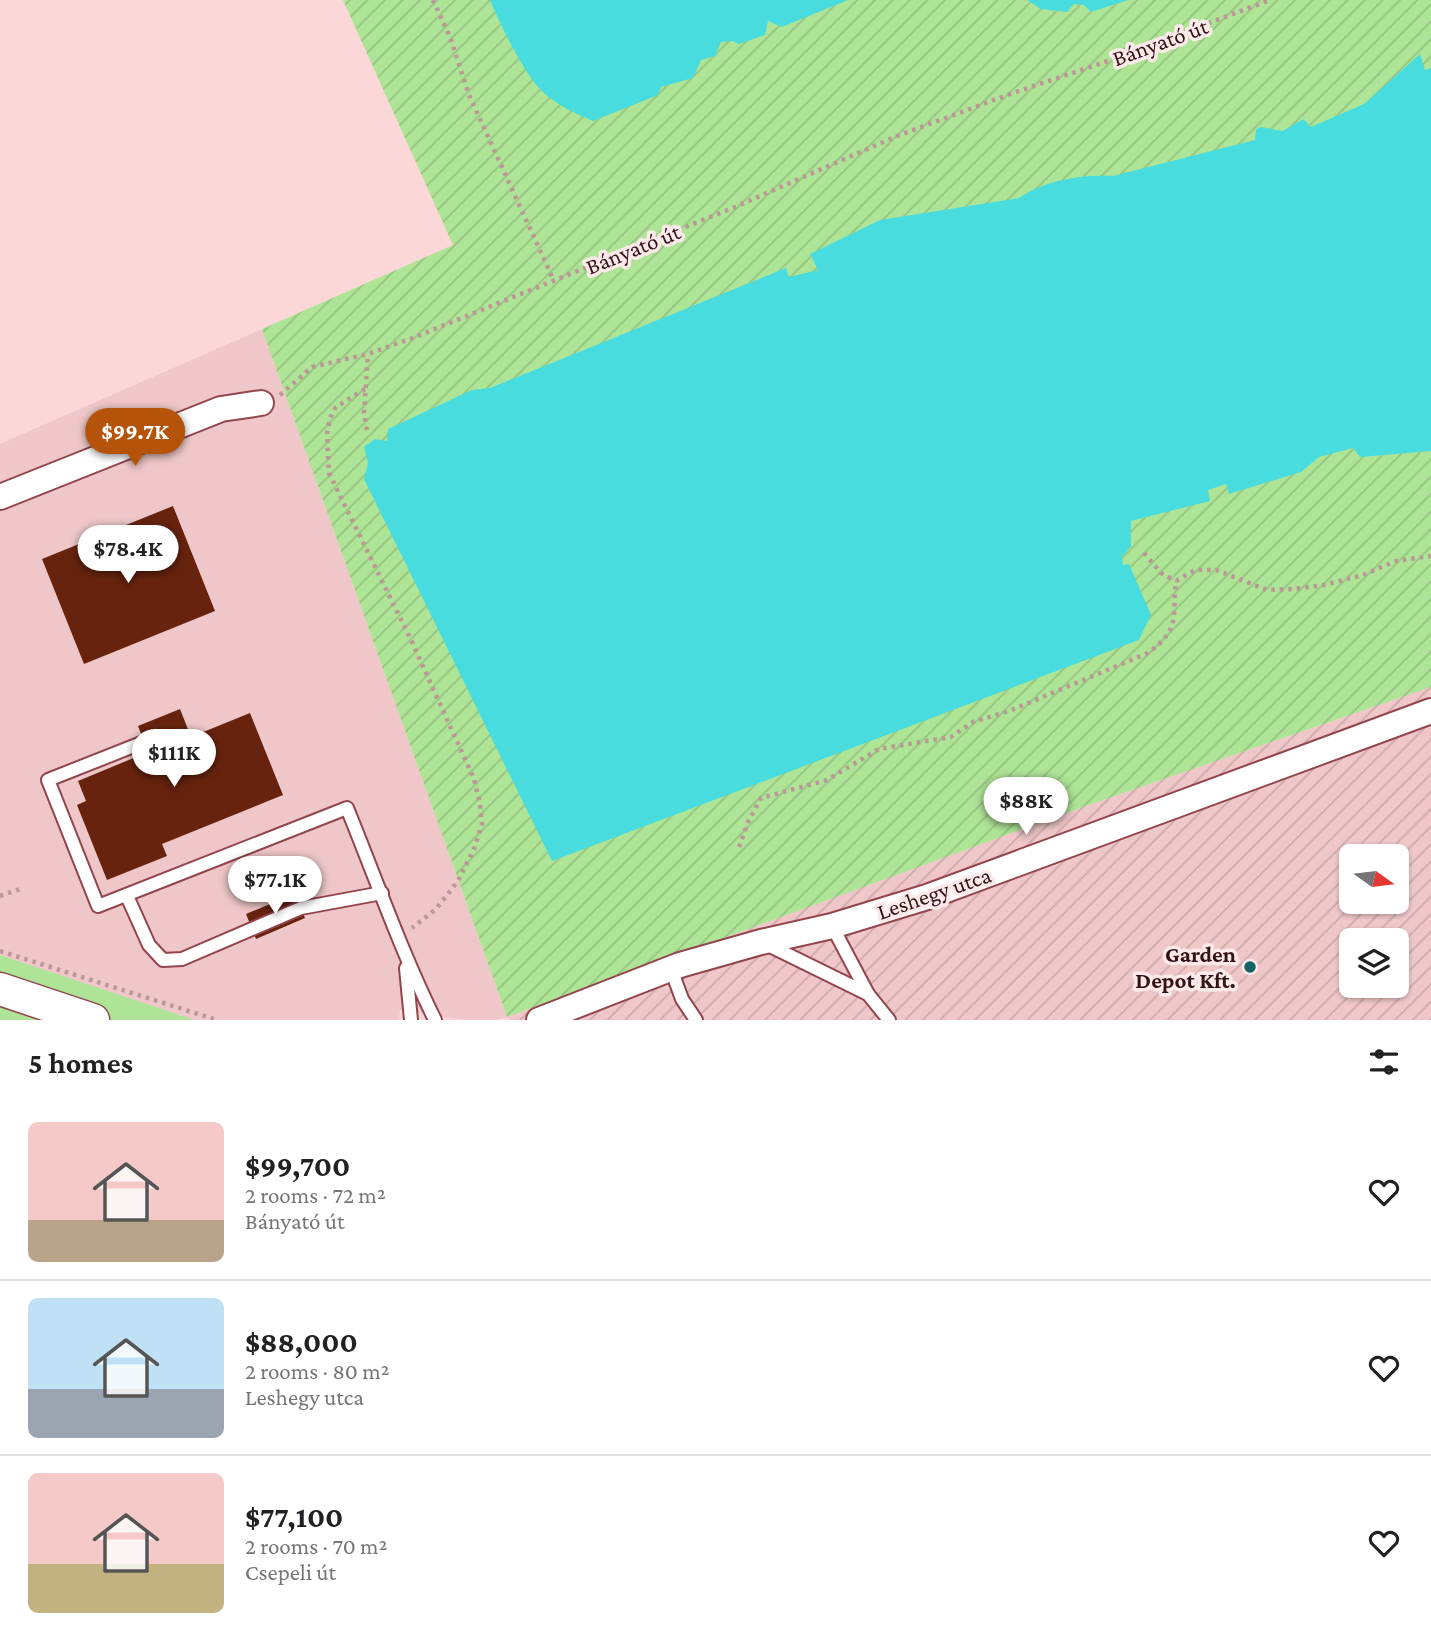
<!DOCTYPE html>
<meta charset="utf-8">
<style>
:root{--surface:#fff;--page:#f6f6f6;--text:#202124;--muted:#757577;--line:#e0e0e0;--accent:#b45309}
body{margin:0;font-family:"Crimson Pro",serif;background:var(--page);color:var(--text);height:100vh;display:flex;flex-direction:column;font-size:26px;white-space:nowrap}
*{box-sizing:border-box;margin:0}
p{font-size:23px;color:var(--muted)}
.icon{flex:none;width:38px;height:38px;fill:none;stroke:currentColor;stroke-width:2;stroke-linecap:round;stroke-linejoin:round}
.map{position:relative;height:1020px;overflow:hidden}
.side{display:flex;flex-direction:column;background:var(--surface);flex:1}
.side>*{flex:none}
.needle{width:46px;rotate:104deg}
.controls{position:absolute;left:1339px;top:844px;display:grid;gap:14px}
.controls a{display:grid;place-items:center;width:70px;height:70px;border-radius:10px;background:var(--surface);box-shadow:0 2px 5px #0004;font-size:35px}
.price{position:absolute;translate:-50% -60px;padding:0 16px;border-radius:24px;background:#fff;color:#222;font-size:23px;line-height:46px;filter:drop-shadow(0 2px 4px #0008)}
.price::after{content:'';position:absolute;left:50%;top:42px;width:21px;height:16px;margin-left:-10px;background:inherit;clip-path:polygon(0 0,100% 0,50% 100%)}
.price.on{background:var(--accent);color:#fff}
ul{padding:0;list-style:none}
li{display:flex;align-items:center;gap:21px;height:175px;padding:0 28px}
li+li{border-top:2px solid var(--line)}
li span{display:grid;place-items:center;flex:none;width:196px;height:140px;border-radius:10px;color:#555}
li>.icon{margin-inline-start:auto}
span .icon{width:84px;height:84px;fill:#fffc;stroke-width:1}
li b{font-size:30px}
h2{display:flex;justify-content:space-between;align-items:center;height:84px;padding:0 28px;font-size:30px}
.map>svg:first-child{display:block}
.built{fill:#efc7c8}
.industrial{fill:url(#industrial-furrows);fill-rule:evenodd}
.green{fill:#aee496}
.garden{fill:url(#garden-furrows)}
.water{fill:#49dcde}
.building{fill:#68230e}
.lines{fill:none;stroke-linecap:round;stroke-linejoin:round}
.service-casing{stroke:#93454c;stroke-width:16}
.minor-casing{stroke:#93454c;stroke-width:28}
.tertiary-casing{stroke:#93454c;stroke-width:35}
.path{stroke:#bb9798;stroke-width:4.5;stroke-dasharray:3.5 5;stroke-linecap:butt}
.service{stroke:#fff;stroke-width:12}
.minor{stroke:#fff;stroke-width:24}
.tertiary{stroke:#fff;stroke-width:32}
.poi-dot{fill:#146465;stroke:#fce9e9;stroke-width:2.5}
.labels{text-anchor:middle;stroke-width:7;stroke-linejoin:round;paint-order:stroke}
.street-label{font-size:23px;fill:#341316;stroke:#fce9e9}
.poi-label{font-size:23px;font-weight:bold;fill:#341316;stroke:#fce9e9;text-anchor:end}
</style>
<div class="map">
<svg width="1431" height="1020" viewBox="0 0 1431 1020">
<defs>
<pattern id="industrial-furrows" width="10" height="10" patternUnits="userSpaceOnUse" patternTransform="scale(1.75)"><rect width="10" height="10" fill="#efc7c8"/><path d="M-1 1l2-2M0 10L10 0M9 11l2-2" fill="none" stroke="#ceaaab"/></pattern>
<pattern id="garden-furrows" width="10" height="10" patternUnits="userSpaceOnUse" patternTransform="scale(1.75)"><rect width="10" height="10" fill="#aee496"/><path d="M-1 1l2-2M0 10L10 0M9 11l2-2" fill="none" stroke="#96c381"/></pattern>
</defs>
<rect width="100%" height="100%" fill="#fcd7d7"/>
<polygon class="built" points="262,329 507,1017 495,1020 465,1020 400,1010 399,1020 195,1020 0,955 0,444"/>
<path class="industrial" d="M1431,687V1020H510L507,1017L1083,807ZM1351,856H1396V901H1351ZM1351,940H1396V985H1351Z"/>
<polygon class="green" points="0,955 195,1020 0,1020"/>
<polygon class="garden" points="343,0 1431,0 1431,687 1083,807 507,1017 262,329 453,245"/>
<g class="water">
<path d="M490,0H848L782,27L768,21L765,35L739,44L733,41L721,42L715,56L701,60L693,78L661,87L658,95L593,121C572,112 548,101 534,82C517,59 501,26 490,0Z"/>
<polygon points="1027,0 1128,0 1091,12 1084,5 1074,4 1067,12 1041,9"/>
<path d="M1420,54L1425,70L1431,68V451L1360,457L1353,448L1319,457L1301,472L1229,494L1226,484L1208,490L1210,501L1131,521V546L1122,557L1123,565L1129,564L1151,615L1139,640L552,861L364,479L368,463L364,447L375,439L387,441L388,429L472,390L490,388L786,268L789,277L818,270L810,254L880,220L1019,198C1045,180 1082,174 1113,176L1255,140L1256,129L1261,127L1283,131L1303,119L1311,127L1364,104Z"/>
</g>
<g class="building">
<polygon points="173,506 215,611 84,664 42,559"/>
<polygon points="180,709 191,737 250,713 283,795 162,844 167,856 107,880 77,805 86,801 78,781 148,752 138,726"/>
<polygon points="294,894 305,918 256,939 246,914"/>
</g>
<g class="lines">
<defs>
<g id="service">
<path d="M144,742L48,780L98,906L347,808C376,879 401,951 435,1020"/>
<polyline points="127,896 149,945 163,960 182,959 301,908 382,893"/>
<polyline points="832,926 868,994 889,1020"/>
<polyline points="764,943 868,994"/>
<polyline points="406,968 411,1020"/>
<polyline points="671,969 682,999 696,1020"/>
</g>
<g id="minor">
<polyline points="0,497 221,409 261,403"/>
<polyline points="539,1020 680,965 761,942 832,926 927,897 1431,711"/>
</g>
<polyline id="tertiary" points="0,989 93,1020"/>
</defs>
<use href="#service" class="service-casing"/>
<use href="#minor" class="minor-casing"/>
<use href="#tertiary" class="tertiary-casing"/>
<g class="path">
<polyline points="433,0 450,37 469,95 554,281"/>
<polyline points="365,389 336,407 330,418 327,433 329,473 412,642 474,779 480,804 482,824 474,849 458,881 436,909 412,928"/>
<polyline points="280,395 312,367 368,354 410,339 735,207 897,136 1010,94 1105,62 1270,0"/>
<polyline points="367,430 364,413 368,354"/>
<polyline points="1144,553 1161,573 1176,581"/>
<polyline points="1176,581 1195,570 1216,570 1267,590 1293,589 1324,585 1363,575 1396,561 1431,556"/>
<path d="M739,847L748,822L761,798L827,780L879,749L951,737L973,722L1009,711L1148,653C1181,629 1172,617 1176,581"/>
<polyline points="0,896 23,888"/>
<polyline points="0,951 217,1020"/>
</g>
<use href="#service" class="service"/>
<use href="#minor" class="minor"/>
<use href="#tertiary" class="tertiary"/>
</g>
<circle class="poi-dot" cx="1250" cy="967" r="7"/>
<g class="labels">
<g class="street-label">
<text transform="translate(1160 42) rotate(-20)" y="8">Bányató út</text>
<text transform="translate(633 249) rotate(-22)" y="8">Bányató út</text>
<text transform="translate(934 893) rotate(-19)" y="8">Leshegy utca</text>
</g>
<g class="poi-label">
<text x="1236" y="962">Garden<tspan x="1236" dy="26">Depot Kft.</tspan></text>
</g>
</g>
</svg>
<div class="controls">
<a><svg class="needle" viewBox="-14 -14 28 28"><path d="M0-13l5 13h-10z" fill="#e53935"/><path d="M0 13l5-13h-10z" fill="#757577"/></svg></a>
<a><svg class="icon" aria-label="layers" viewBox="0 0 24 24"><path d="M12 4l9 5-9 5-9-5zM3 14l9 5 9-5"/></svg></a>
</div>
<b class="price on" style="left:135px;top:468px">$99.7K</b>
<b class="price" style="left:128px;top:585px">$78.4K</b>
<b class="price" style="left:174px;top:789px">$111K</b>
<b class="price" style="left:1026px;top:837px">$88K</b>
<b class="price" style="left:275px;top:916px">$77.1K</b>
</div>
<section class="side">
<h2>5 homes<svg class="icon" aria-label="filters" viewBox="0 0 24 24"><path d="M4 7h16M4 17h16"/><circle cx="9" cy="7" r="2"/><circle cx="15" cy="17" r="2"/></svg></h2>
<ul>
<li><span style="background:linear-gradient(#f6c9c9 70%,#b9a48a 0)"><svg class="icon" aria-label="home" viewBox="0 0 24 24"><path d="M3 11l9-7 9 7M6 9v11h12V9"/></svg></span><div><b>$99,700</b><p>2 rooms · 72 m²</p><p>Bányató út</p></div><svg class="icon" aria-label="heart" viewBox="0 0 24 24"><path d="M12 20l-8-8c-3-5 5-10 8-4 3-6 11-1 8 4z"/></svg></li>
<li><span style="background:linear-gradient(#bfe0f5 65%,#9aa5b1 0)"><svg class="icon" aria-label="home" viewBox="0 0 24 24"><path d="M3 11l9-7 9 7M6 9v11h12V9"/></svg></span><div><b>$88,000</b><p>2 rooms · 80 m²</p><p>Leshegy utca</p></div><svg class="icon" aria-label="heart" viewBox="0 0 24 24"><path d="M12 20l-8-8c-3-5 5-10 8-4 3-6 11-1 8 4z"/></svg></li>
<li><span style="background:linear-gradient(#f6c9c9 65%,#c2b280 0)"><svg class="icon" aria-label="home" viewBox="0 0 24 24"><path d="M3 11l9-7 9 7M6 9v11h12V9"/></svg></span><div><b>$77,100</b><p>2 rooms · 70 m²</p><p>Csepeli út</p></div><svg class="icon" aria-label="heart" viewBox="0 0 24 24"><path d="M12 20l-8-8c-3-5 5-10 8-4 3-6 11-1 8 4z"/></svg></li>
</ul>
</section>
